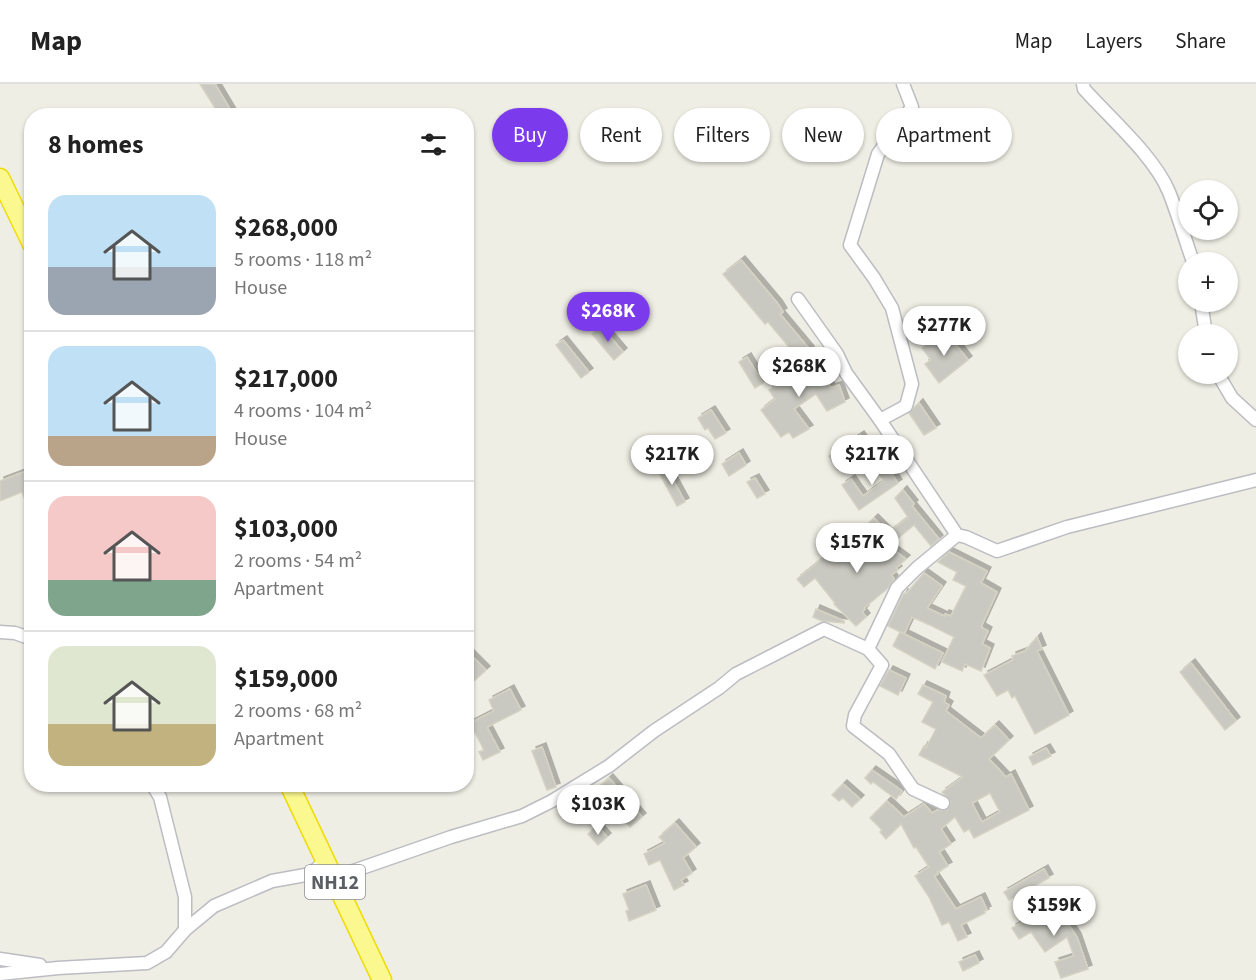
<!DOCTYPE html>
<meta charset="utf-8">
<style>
:root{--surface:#fff;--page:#f2f2f2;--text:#222;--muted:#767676;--line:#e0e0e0;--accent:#7c3aed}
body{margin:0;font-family:"Source Sans 3",sans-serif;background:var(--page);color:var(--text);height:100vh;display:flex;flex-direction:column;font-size:22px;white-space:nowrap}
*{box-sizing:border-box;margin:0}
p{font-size:20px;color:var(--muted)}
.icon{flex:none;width:33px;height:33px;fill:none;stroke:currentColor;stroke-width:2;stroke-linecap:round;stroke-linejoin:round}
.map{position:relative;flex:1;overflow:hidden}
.side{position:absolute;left:24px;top:24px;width:450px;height:684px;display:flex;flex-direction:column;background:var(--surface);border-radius:24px;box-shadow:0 2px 4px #0004}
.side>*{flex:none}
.banner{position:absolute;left:492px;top:24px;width:570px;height:54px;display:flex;gap:12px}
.buttons{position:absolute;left:1178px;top:96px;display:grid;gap:12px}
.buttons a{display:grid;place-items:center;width:60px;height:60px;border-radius:50%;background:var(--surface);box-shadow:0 2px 4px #0004;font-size:30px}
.price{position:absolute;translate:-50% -51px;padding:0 14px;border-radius:21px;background:#fff;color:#222;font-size:20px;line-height:39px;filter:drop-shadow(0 2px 3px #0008)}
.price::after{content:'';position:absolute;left:50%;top:36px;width:18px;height:14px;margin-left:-9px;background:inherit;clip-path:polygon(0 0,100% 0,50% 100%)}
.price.selected{background:var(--accent);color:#fff}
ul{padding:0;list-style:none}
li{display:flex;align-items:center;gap:18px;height:150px;padding:0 24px}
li+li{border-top:2px solid var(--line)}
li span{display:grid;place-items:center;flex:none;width:168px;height:120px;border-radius:18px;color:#555}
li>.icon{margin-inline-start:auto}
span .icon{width:72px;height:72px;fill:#fffc;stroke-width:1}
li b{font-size:26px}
h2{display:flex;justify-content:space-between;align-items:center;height:72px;padding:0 24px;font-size:26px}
.tag{padding:0 21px;border-radius:27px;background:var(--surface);box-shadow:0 2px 4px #0004;font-size:21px;line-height:54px}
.tag.selected{background:var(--accent);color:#fff}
header{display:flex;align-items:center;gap:36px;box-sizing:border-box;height:84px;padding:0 30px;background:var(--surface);border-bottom:2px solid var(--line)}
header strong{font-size:28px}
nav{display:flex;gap:33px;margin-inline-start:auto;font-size:21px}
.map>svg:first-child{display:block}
.building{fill:#c9c9c1;stroke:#d3d2c3;stroke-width:1.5;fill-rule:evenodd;filter:url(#shadow)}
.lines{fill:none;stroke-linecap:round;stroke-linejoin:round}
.minor-casing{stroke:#bcbcc3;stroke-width:15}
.highway-casing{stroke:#eedc04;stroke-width:21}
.minor{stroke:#fff;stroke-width:12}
.highway{stroke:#fbf88f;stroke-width:18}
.labels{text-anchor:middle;stroke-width:5;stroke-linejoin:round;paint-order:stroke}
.shield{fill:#fff;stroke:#8d8e93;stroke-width:1.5}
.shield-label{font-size:20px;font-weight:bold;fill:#5c5e65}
</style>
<header>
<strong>Map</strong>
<nav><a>Map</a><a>Layers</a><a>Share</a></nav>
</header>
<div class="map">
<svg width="1256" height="896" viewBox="0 0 1256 896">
<defs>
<filter id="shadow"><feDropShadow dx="4" dy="-4" stdDeviation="0" flood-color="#0004"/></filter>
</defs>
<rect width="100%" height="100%" fill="#eeeee4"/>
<g class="building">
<polygon points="200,0 215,0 234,32 220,32"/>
<polygon points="741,176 778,220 783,228 780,230 810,266 799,275 768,238 765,240 723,190"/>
<polygon points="601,242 623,268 614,276 592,250"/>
<polygon points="945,247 968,276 939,299 925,280 931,276 922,264"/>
<polygon points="563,256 589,288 581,294 556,261"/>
<polygon points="747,273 763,299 755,304 739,278"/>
<polygon points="804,273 814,290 820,286 831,304 839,301 845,318 827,327 816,310 794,325 809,345 793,354 789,348 781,353 761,326 775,315 769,306 785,297 780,289"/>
<polygon points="919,319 936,344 924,351 909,329"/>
<polygon points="711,326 726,349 715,355 708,344 705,346 698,334"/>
<polygon points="860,351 875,373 865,380 859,372 838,386 829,372"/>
<polygon points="739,369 746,381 729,392 722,380"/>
<polygon points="879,372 898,399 859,426 842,401 851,395 863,412 884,397 871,378"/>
<polygon points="666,383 685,418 677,422 658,387"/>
<polygon points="24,388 32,407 31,431 22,408 0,417 0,397"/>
<polygon points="755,394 765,410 757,414 747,398"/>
<polygon points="903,406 914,420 912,422 939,455 931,462 914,441 897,455 887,450 908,433 895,414"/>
<polygon points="874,434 888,448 882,457 906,475 896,484 898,486 891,491 894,495 888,504 864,524 865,525 862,528 866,533 856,542 834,520 835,519 815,494 804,503 797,495 827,471 829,473 839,465 856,486 874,471 858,450"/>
<polygon points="949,468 987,487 981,499 997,508 981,543 988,547 982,560 990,564 981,587 965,580 962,587 942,578 954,553 932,542 912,533 904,550 888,542 904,509 906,510 924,489 942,502 927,524 944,532 945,530 951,532 966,502 953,496 957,488 938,478"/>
<polygon points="816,525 844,537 844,539 822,537 813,533"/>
<polygon points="900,548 943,569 935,585 893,562"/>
<polygon points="1037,553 1042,565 1037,567 1069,631 1035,650 1015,612 1012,614 1008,606 997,612 984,591 1013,576 1012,572 1025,567"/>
<polygon points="466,566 486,586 473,598 466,590"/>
<polygon points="1191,579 1236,637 1225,646 1180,588"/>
<polygon points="889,586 906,594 898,611 880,602"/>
<path d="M923,601L946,612L944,618L949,621L946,627L981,654L995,641L1009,656L989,675L1006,693L1011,690L1029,726L974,754L969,745L964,748L955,733L941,745L951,760L939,768L948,782L937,788L938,790L934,792L956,825L981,813L987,826L984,827L985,829L961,841L967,853L958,857L949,838L942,841L929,813L915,792L929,783L916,763L914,764L901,740L886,755L880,748L882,746L870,734L887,717L904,733L924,720L932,729L938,726H947L951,718L942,708L963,693L919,671L924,662L926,664L936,645L922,638L933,618L918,610ZM990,709L1000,728L982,738L972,719Z"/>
<polygon points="510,605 521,626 487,643 500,668 483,676 479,668 484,666 470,639 494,627 489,616"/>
<polygon points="542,663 556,703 547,706 532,667"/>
<polygon points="1046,664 1051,672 1033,681 1029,673"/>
<polygon points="872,686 902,707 896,715 873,698 871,700 865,694"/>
<polygon points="609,694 622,709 610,720 597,705"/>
<polygon points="843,700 860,715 852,723 843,714 839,717 832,711"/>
<polygon points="635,725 642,733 630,743 623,735"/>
<polygon points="675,739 696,763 683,774 692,789 681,796 684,801 674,806 660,776 649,781 644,770 665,759 659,753"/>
<polygon points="597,742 607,753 598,761 588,750"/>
<polygon points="1044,785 1049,794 1009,816 1004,808"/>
<polygon points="646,801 656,826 629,837 626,827 629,826 623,810"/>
<polygon points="1058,818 1065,829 1062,831 1077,853 1088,885 1061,894 1055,878 1074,872 1067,853 1045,868 1031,848 1019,855 1012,844"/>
<polygon points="975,871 979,879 963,887 959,878"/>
</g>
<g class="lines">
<defs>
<g id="minor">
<path d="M1083,0L1084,5C1110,34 1154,72 1169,108C1178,131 1185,155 1193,178"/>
<polyline points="798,215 837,270 846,289 880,336 957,451 966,453 997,467 1067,443 1256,396"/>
<polyline points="1201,218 1206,250"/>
<polyline points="1218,290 1232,314 1256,336"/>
<polyline points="880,336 906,322 912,300 892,224 874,194 850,161 878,70 912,23 903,0"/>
<polyline points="0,548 15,549 32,555"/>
<polyline points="868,565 897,504 917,484 957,451"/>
<polyline points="152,700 160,713 185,813 185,846"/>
<polyline points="333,794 451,753 522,732 552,717 609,682 654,647 719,604 736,590 824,545 868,565 882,581 855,631 853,642 889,670 913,705 943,719"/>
<polyline points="0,875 40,881"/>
<polyline points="0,890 58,884 147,879 166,868 185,846 214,822 272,797 311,790 325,777"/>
</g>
<g id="highway">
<polyline points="0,94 32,160"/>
<polyline points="289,700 382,896"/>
</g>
</defs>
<use href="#minor" class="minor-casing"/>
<use href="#highway" class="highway-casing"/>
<use href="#minor" class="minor"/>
<use href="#highway" class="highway"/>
</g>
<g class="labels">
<rect class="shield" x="305" y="781" width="60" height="34" rx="4.5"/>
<g class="shield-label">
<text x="335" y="805">NH12</text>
</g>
</g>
</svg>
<div class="buttons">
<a><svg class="icon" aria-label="locate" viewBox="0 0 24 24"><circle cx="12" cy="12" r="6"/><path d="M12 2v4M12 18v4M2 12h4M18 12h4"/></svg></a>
<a>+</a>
<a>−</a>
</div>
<b class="price selected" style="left:608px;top:259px">$268K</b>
<b class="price" style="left:944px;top:273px">$277K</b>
<b class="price" style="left:799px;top:314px">$268K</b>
<b class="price" style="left:672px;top:402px">$217K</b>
<b class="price" style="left:872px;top:402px">$217K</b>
<b class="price" style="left:857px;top:490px">$157K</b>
<b class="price" style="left:598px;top:752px">$103K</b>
<b class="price" style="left:1054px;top:853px">$159K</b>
<div class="banner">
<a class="tag selected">Buy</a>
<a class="tag">Rent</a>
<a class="tag">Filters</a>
<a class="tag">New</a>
<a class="tag">Apartment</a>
</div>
<section class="side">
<h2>8 homes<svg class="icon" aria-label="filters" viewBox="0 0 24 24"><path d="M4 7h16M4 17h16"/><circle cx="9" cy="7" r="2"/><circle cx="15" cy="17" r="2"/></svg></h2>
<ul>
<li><span style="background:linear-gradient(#bfe0f5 60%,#9aa5b1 0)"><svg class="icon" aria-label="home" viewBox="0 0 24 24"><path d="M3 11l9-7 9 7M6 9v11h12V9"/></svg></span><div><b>$268,000</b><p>5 rooms · 118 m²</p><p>House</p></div></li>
<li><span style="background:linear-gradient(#bfe0f5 75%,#b9a48a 0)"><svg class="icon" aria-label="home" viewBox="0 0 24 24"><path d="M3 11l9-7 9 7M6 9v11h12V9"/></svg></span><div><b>$217,000</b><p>4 rooms · 104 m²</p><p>House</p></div></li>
<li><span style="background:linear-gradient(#f6c9c9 70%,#7fa58c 0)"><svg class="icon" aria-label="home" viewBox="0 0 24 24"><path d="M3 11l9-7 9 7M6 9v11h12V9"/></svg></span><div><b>$103,000</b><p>2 rooms · 54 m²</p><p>Apartment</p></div></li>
<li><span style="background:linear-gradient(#dfe7d0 65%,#c2b280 0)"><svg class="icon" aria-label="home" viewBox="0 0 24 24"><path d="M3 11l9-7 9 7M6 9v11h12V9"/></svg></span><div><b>$159,000</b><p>2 rooms · 68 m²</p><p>Apartment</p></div></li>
</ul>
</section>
</div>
